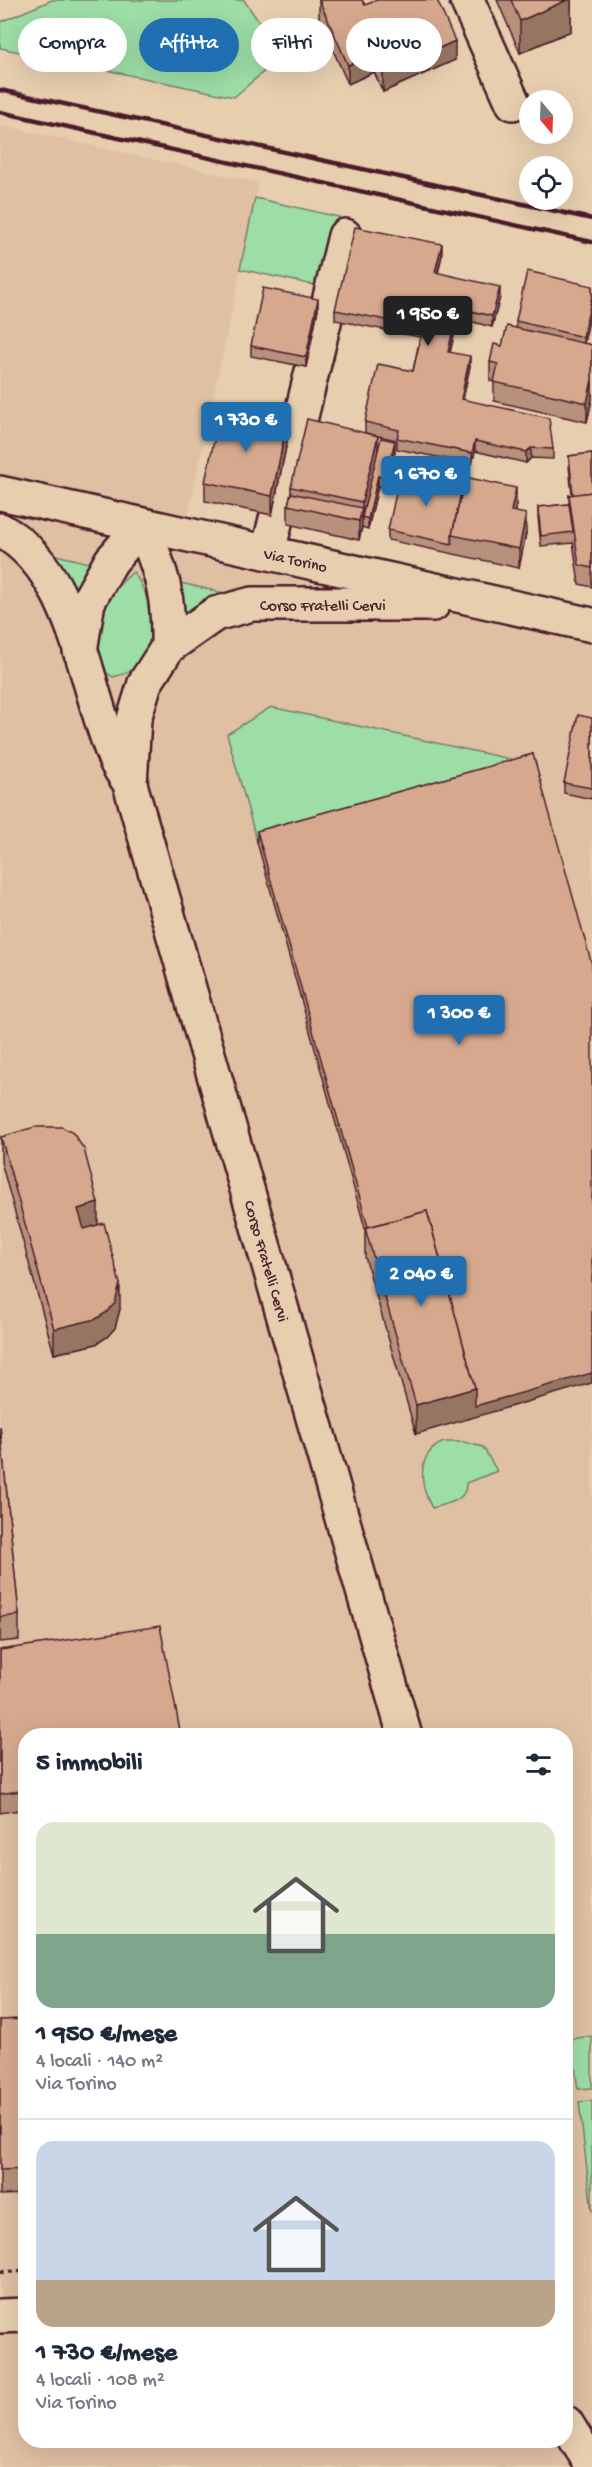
<!DOCTYPE html>
<html lang="it">
<meta charset="utf-8">
<style>
:root{--surface:#fff;--page:#f6f6f7;--text:#1f2937;--muted:#747a83;--line:#e0e1e3;--accent:#1f6fb2}
body{margin:0;font-family:"Gochi Hand",sans-serif;background:var(--page);color:var(--text);height:100vh;display:flex;flex-direction:column;font-size:22px;white-space:nowrap}
*{box-sizing:border-box;margin:0}
p{font-size:20px;color:var(--muted)}
.icon{flex:none;width:33px;height:33px;fill:none;stroke:currentColor;stroke-width:2;stroke-linecap:round;stroke-linejoin:round}
.map{position:relative;flex:1;overflow:hidden}
.details{position:absolute;left:18px;top:1728px;width:555px;height:720px;display:flex;flex-direction:column;background:var(--surface);border-radius:24px;box-shadow:0 6px 24px #0002}
.details>*{flex:none}
.guide{position:absolute;left:18px;top:18px;width:556px;height:54px;display:flex;gap:12px}
.needle{width:39px;rotate:161deg}
.buttons{position:absolute;left:519px;top:90px;display:grid;gap:12px}
.buttons a{display:grid;place-items:center;width:54px;height:54px;border-radius:50%;background:var(--surface);box-shadow:0 6px 24px #0002;font-size:30px}
.price{position:absolute;translate:-50% -51px;padding:0 14px;border-radius:6px;background:var(--accent);color:#fff;font-size:20px;line-height:39px;filter:drop-shadow(0 2px 3px #0008)}
.price::after{content:'';position:absolute;left:50%;top:36px;width:18px;height:14px;margin-left:-9px;background:inherit;clip-path:polygon(0 0,100% 0,50% 100%)}
.price.on{background:#222;color:#fff}
ul{padding:0;list-style:none}
li{display:grid;align-content:center;gap:12px;height:318px;padding:0 18px}
li+li{border-top:2px solid var(--line)}
li span{display:grid;place-items:center;height:186px;border-radius:18px;color:#555}
li>.icon{margin-inline-start:auto}
span .icon{width:108px;height:108px;fill:#fffc;stroke-width:1}
li b{font-size:26px}
h2{display:flex;justify-content:space-between;align-items:center;height:72px;padding:0 18px;font-size:26px}
.chip{padding:0 21px;border-radius:27px;background:var(--surface);box-shadow:0 6px 24px #0002;font-size:21px;line-height:54px}
.chip.on{background:var(--accent);color:#fff}
.map>svg:first-child{display:block}
.built{fill:#dfc0a3;fill-rule:evenodd}
.green{fill:#9ddda6;stroke:#747e68;stroke-width:1.5}
.lines{fill:none;stroke-linecap:round;stroke-linejoin:round}
.minor-casing{stroke:#4a1f2b;stroke-width:38}
.path{stroke:#4a1f2b;stroke-width:4;stroke-dasharray:4.5 4.5;stroke-linecap:butt}
.minor{stroke:#e7ceaf;stroke-width:33}
.rail{stroke:#4a1f2b;stroke-width:4.5}
.wall{fill:#b8917b;stroke:#4a1f2b;stroke-width:1.5}
.shaded-wall{fill:#967664;stroke:#4a1f2b;stroke-width:1.5}
.building{fill:#d6a98f;stroke:#4a1f2b;stroke-width:1.5}
.labels{text-anchor:middle;stroke-width:5;stroke-linejoin:round;paint-order:stroke}
.street-label{font-size:16px;fill:#4a1f2b;stroke:#e7ceaf}
</style>
<div class="map">
<svg width="592" height="2467" viewBox="0 0 592 2467">
<rect width="100%" height="100%" fill="#e7ceaf"/>
<filter id="ink" filterUnits="userSpaceOnUse"><feTurbulence type="fractalNoise" baseFrequency=".0167" numOctaves="2"/><feDisplacementMap in="SourceGraphic" scale="12" xChannelSelector="R" yChannelSelector="G"/><feConvolveMatrix kernelMatrix="1 2 1 2 8 2 1 2 1" color-interpolation-filters="sRGB"/></filter>
<g filter="url(#ink)">
<path class="built" d="M0,125L259,183L180,553L592,645V2467H0ZM26,1736H566V2440H26Z"/>
<g class="green">
<polygon points="52,0 244,0 282,56 234,97 0,48 0,22"/>
<polygon points="255,198 339,217 323,287 240,269"/>
<polygon points="52,554 93,564 72,595 49,557"/>
<path d="M133,572C154,598 160,647 131,670C127,674 119,675 113,677L104,671C101,660 96,650 94,639C89,613 116,587 133,572Z"/>
<polygon points="176,582 234,595 181,621"/>
<polygon points="271,707 533,764 257,842 227,734"/>
<path d="M444,1442H464L483,1447L497,1471L466,1483C467,1502 447,1503 432,1508C419,1485 416,1453 444,1442Z"/>
<polygon points="592,2036 592,2088 578,2089 571,2039"/>
<polygon points="592,2101 592,2212 579,2102"/>
</g>
<g class="lines">
<defs>
<g id="minor">
<polyline points="467,0 513,103"/>
<path id="s1" d="M0,493L592,625"/>
<path d="M142,525C162,573 169,593 168,647"/>
<path id="s2" d="M0,530C75,569 84,683 114,756C117,766 125,775 130,784L405,1736"/>
<polyline points="268,552 345,236"/>
<polyline points="80,651 88,602 111,561 142,525"/>
<path id="s3" d="M130,784L134,719L145,683L168,647L215,614L252,604H433"/>
<polyline points="0,2316 26,2315"/>
<polyline points="566,2423 592,2465"/>
</g>
</defs>
<use href="#minor" class="minor-casing"/>
<polyline class="path" points="0,2272 26,2271"/>
<use href="#minor" class="minor"/>
<g class="rail">
<polyline points="0,90 592,219"/>
<polyline points="0,112 592,242"/>
</g>
</g>
<g class="wall">
<polygon points="319,0 362,0 365,5 455,60 383,92 374,72 348,84 319,18"/>
<polygon points="497,0 571,0 571,31 520,53"/>
<polygon points="442,255 438,273 500,297 492,327 458,318 450,352 470,366 463,399 553,449 553,459 531,458 526,463 475,451 472,464 397,449 397,440 365,433 365,422 413,371 420,337 335,320 335,310"/>
<polygon points="592,286 592,306 584,343 592,345 592,399 587,422 494,401 494,382 490,381 490,362 516,328 516,321"/>
<polygon points="318,309 306,367 251,356 251,346"/>
<polygon points="287,442 272,515 205,501 205,482"/>
<polygon points="378,451 395,451 386,488 378,486 368,529 362,527 359,540 288,524 288,505 291,493 291,487"/>
<polygon points="592,453 592,587 579,584 573,542 573,543 541,546 538,517 538,507 569,504 569,495 572,495 569,466 569,456"/>
<polygon points="516,506 515,512 526,533 519,568 388,540 388,530"/>
<polygon points="592,718 592,799 564,793 564,783"/>
<polygon points="533,754 416,1434 365,1257 365,1228 257,842 257,831"/>
<polygon points="1,1137 98,1225 120,1309 115,1328 107,1337 96,1344 54,1354 1,1162"/>
<polygon points="0,1426 19,1615 19,1640 0,1642"/>
<polygon points="0,1650 26,1736 26,1809 0,1813"/>
<polygon points="26,2019 26,2194 0,2195 0,2020"/>
</g>
<g class="shaded-wall">
<polygon points="567,0 571,0 571,31 520,53 520,21"/>
<polygon points="455,41 455,60 383,92 383,73"/>
<polygon points="374,54 374,72 348,84 348,65"/>
<polygon points="442,244 442,255 435,283 435,272"/>
<polygon points="500,287 500,297 492,327 492,316"/>
<polygon points="592,296 592,306 583,347 583,337"/>
<polygon points="318,299 318,309 306,367 306,357"/>
<polygon points="458,308 458,318 448,362 448,352"/>
<polygon points="470,356 470,366 461,409 461,399"/>
<polygon points="592,380 592,399 587,422 587,403"/>
<polygon points="287,423 287,442 272,515 272,496"/>
<polygon points="378,436 378,461 362,517 362,527 359,540 359,521 362,508 362,502"/>
<polygon points="395,441 395,451 386,488 386,478"/>
<polygon points="475,441 475,451 472,464 472,453"/>
<polygon points="531,448 531,458 526,463 526,452"/>
<polygon points="378,476 378,486 368,529 368,519"/>
<polygon points="516,488 516,506 511,530 511,511"/>
<polygon points="526,514 526,533 519,568 519,549"/>
<polygon points="98,1203 98,1228 78,1233 78,1209"/>
<polygon points="120,1284 120,1309 115,1328 107,1337 96,1344 54,1354 54,1329"/>
<polygon points="592,1373 592,1383 416,1434 416,1405 475,1388"/>
</g>
<g class="building">
<polygon points="319,0 362,0 365,5 377,0 437,0 455,41 383,73 374,54 348,65"/>
<polygon points="511,0 567,0 520,21"/>
<polygon points="355,227 442,244 435,272 500,287 492,316 458,308 448,352 470,356 461,399 549,418 553,449 531,448 526,452 475,441 472,453 397,438 399,430 365,422 378,364 413,371 423,327 335,310"/>
<polygon points="527,271 592,286 592,296 583,337 516,321"/>
<polygon points="263,288 318,299 306,357 251,346"/>
<polygon points="507,326 592,345 592,380 587,403 494,382 498,364 490,362 494,344 502,346"/>
<polygon points="221,409 287,423 272,496 205,482"/>
<polygon points="307,419 378,436 362,502 291,487"/>
<polygon points="381,438 395,441 386,478 378,476 368,519 362,517"/>
<polygon points="592,453 592,492 573,495 569,456"/>
<polygon points="401,470 463,483 452,535 452,544 388,530"/>
<polygon points="465,477 516,488 511,511 526,514 519,549 452,535"/>
<polygon points="592,492 592,568 579,565 569,495"/>
<polygon points="291,493 362,508 359,521 288,505"/>
<polygon points="569,504 573,532 541,536 538,507"/>
<polygon points="578,715 592,718 592,788 564,783"/>
<polygon points="533,754 592,965 592,1373 475,1406 475,1388 427,1211 368,1227 257,831"/>
<polygon points="35,1127 62,1127 73,1133 84,1149 98,1203 78,1209 84,1229 104,1223 120,1284 115,1303 107,1312 96,1319 54,1329 1,1137"/>
<polygon points="427,1211 475,1388 416,1405 365,1228"/>
<polygon points="0,1426 19,1615 0,1617"/>
<polygon points="160,1626 181,1736 26,1736 26,1790 0,1794 0,1650"/>
<polygon points="26,2019 26,2169 0,2170 0,2020"/>
</g>
</g>
<g class="labels">
<g class="street-label">
<text dy="6" stroke="none"><textPath href="#s1" startOffset="303">Via Torino</textPath></text>
<text dy="6" stroke="none"><textPath href="#s3" startOffset="312">Corso Fratelli Cervi</textPath></text>
<text dy="6" stroke="none"><textPath href="#s2" startOffset="788">Corso Fratelli Cervi</textPath></text>
</g>
</g>
</svg>
<div class="buttons">
<a><svg class="needle" viewBox="-14 -14 28 28"><path d="M0-13l5 13h-10z" fill="#e53935"/><path d="M0 13l5-13h-10z" fill="#747a83"/></svg></a>
<a><svg class="icon" aria-label="locate" viewBox="0 0 24 24"><circle cx="12" cy="12" r="6"/><path d="M12 2v4M12 18v4M2 12h4M18 12h4"/></svg></a>
</div>
<b class="price on" style="left:428px;top:347px">1 950 €</b>
<b class="price" style="left:246px;top:453px">1 730 €</b>
<b class="price" style="left:426px;top:507px">1 670 €</b>
<b class="price" style="left:459px;top:1046px">1 300 €</b>
<b class="price" style="left:421px;top:1307px">2 040 €</b>
<div class="guide">
<a class="chip">Compra</a>
<a class="chip on">Affitta</a>
<a class="chip">Filtri</a>
<a class="chip">Nuovo</a>
</div>
<section class="details">
<h2>5 immobili<svg class="icon" aria-label="filters" viewBox="0 0 24 24"><path d="M4 7h16M4 17h16"/><circle cx="9" cy="7" r="2"/><circle cx="15" cy="17" r="2"/></svg></h2>
<ul>
<li><span style="background:linear-gradient(#dfe7d0 60%,#7fa58c 0)"><svg class="icon" aria-label="home" viewBox="0 0 24 24"><path d="M3 11l9-7 9 7M6 9v11h12V9"/></svg></span><div><b>1 950 €/mese</b><p>4 locali · 140 m²</p><p>Via Torino</p></div></li>
<li><span style="background:linear-gradient(#c9d6e8 75%,#b9a48a 0)"><svg class="icon" aria-label="home" viewBox="0 0 24 24"><path d="M3 11l9-7 9 7M6 9v11h12V9"/></svg></span><div><b>1 730 €/mese</b><p>4 locali · 108 m²</p><p>Via Torino</p></div></li>
</ul>
</section>
</div>
